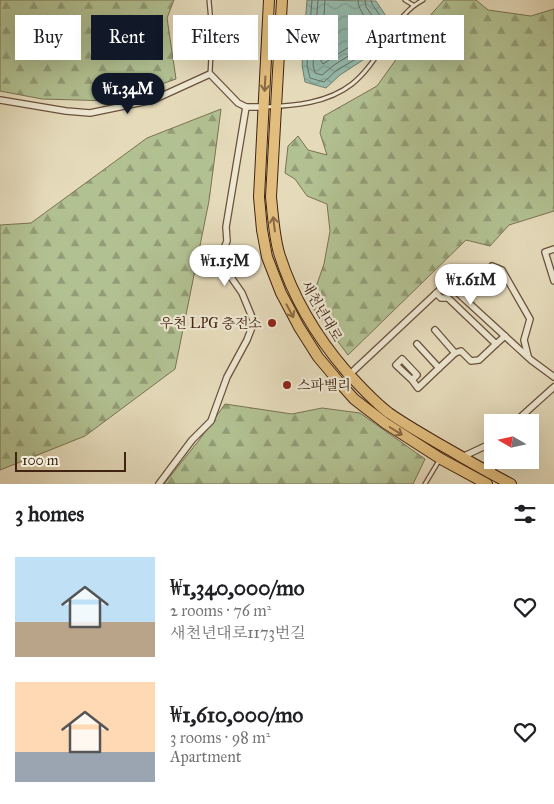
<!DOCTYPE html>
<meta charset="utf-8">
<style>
:root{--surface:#fff;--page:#f6f6f6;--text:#202124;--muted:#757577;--accent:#111827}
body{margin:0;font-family:"IM FELL Great Primer","Noto Serif KR",serif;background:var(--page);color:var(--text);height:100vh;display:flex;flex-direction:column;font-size:19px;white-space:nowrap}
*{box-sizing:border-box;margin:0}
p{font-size:16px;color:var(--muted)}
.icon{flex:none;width:28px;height:28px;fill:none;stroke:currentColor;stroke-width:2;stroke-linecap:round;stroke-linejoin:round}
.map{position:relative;height:484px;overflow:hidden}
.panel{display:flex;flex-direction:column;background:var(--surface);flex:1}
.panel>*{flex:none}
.hud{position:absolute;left:15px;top:15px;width:525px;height:45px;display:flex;gap:10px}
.needle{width:32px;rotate:279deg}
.fabs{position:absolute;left:484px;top:414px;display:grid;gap:10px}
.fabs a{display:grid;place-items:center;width:55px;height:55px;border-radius:0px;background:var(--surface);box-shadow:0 5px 20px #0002;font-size:25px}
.scale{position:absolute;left:15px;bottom:12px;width:111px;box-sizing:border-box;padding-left:5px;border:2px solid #412312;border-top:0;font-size:14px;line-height:18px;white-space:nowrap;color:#412312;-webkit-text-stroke:4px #eee8d3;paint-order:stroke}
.price{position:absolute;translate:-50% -42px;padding:0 11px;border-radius:18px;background:#fff;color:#222;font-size:16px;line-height:32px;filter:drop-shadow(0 1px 2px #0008)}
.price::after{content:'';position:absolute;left:50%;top:30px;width:15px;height:11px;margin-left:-8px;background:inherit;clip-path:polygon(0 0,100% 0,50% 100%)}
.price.selected{background:var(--accent);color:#fff}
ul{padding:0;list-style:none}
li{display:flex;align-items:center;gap:15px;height:125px;padding:0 15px}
li span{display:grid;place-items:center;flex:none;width:140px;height:100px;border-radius:0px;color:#555}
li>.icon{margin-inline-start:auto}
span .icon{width:60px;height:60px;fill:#fffc;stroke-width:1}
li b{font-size:21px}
h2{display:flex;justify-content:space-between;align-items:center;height:60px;padding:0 15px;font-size:21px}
.pill{padding:0 18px;border-radius:0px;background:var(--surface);box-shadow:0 5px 20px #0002;font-size:18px;line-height:45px}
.pill.selected{background:var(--accent);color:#fff}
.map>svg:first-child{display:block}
.forest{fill:url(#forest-firs);stroke:#7a7252}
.water{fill:url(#water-waves);stroke:#747e6f}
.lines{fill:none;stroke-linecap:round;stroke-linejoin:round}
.shore{stroke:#6c6f60;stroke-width:1}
.service-casing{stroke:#6a513c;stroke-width:5.5}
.minor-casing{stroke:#6a513c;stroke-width:8}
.primary-casing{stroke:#412312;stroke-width:12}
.service{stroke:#eee8d3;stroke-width:3}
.minor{stroke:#eee8d3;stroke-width:5.5}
.primary{stroke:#e2be7e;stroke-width:10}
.oneway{stroke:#896943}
.poi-dot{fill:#8f2418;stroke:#eee8d3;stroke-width:2}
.labels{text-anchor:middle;stroke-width:4.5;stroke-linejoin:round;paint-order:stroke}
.street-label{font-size:14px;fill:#412312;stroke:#eee8d3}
.poi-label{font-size:14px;fill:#412312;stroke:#eee8d3;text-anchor:end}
</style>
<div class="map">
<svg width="554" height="484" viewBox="0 0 554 484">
<defs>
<pattern id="forest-firs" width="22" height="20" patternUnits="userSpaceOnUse" patternTransform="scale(1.25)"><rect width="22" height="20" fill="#b2c192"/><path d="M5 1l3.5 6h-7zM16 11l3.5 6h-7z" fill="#929c76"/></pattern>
<pattern id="water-waves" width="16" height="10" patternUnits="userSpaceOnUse" patternTransform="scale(1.25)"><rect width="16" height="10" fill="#96bbad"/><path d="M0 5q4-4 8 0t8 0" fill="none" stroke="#82a094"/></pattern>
</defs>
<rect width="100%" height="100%" fill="#e5dbbb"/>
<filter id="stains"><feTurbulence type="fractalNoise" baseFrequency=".004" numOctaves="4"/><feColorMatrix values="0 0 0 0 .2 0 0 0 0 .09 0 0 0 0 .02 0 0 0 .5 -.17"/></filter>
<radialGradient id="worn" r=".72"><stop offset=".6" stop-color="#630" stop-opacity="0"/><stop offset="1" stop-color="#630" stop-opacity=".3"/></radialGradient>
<g class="forest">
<polygon points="0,0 174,0 167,18 176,79 113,101 42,99 0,91"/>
<polygon points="444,0 476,0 488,10 531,16 554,9 554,211 509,225 490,246 466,240 348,355 310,304 324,264 330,231 327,204 307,196 295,179 285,173 288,146 298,136 308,150 327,155 320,133 324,116 377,86 418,29"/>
<polygon points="221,109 209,201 175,369 85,436 0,470 0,225 31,223 147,138"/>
<polygon points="225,404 292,414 322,408 360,413 425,459 413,484 164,484 200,439"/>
</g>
<polygon class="water" points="307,0 376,1 386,16 385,27 366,58 340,75 326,88 305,82 302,65"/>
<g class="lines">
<g class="shore">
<polyline points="312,0 307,65 310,78 324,82 337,70 363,55 380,26 381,17 372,4 371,0"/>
<polyline points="318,0 313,65 315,73 322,75 334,65 358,50 374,24 374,18 366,7 365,0"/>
<path d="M325,0L321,61L323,64L352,45L366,22C365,14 358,10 358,0"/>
</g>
<defs>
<g id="service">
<polyline points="209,0 212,34 210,74"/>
<polyline points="405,0 413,5"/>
<path d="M265,107C294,106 328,103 352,84C366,73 376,57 386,42C397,25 404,10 423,0"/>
<polyline points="425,484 440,459"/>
</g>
<g id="minor">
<polyline points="0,100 66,111 90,113 153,100 210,74 238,103 246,107"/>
<polyline points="554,249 545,252 554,281"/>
<polyline points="492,266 502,270 530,319 524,340 528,356"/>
<polyline points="436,293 441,298 448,298 496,344 505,336"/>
<polyline points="435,330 455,353 461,351 471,361 479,360 496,344"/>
<polyline points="417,344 439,368 455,353"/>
<polyline points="349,375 447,283 531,360 554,377"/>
<polyline points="412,380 396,365 402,359 417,375 412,380 418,388 439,368"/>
<polyline points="515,422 554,387"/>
<polyline points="492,447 491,458 493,475"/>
<polyline points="462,457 492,443"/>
<polyline points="159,484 192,440 211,421 227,377 247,340 254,322 242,293 219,260 227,241 226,227 246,107 264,107"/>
</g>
<g id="primary">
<polyline points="269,0 259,197 262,230 267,257 281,293 299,327 318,357 339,382 354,399 385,423 441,459 487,484"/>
<path d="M282,0L271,197C273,216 274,235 279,253C293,298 316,336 346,371C360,386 373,401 389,413C406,425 424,435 441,445C464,458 487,472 511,484"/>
</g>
</defs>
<use href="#service" class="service-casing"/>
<use href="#minor" class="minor-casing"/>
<use href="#primary" class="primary-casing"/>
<use href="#service" class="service"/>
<use href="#minor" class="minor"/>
<use href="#primary" class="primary"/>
</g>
<defs><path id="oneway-shaft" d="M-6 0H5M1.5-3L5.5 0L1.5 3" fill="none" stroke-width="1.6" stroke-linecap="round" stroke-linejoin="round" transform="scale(1.25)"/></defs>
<g class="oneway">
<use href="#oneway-shaft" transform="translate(265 84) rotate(93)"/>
<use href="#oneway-shaft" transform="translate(274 224) rotate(-97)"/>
<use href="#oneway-shaft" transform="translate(290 311) rotate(62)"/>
<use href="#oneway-shaft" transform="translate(396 431) rotate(32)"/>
</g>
<g class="poi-dot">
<circle cx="272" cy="323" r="5"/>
<circle cx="287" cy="385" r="5"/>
</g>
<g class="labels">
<g class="street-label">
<text transform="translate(322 311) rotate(60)" y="5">새천년대로</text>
</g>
<g class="poi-label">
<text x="262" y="328">우천 LPG 충전소</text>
<text x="297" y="390" text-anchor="start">스파벨리</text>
</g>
</g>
<rect width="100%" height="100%" filter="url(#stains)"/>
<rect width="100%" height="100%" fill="url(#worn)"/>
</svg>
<div class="fabs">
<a><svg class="needle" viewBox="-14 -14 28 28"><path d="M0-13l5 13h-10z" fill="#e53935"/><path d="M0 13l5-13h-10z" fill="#757577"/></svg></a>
</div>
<div class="scale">100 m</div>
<b class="price selected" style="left:128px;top:115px">₩1.34M</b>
<b class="price" style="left:225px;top:287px">₩1.15M</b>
<b class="price" style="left:471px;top:306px">₩1.61M</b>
<div class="hud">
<a class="pill">Buy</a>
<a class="pill selected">Rent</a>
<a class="pill">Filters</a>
<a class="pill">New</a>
<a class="pill">Apartment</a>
</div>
</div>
<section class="panel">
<h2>3 homes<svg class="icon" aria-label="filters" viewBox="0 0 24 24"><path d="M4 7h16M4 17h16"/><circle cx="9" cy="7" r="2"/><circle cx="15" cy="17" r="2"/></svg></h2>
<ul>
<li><span style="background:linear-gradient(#bfe0f5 65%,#b9a48a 0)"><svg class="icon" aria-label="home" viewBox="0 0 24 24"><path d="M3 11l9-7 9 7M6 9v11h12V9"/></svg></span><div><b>₩1,340,000/mo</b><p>2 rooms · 76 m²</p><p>새천년대로1173번길</p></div><svg class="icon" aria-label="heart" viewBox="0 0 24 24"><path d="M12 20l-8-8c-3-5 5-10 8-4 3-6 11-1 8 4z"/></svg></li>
<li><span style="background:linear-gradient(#ffd9b3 70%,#9aa5b1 0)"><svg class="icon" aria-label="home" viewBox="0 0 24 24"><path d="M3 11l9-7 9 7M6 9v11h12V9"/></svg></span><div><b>₩1,610,000/mo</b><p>3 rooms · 98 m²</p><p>Apartment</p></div><svg class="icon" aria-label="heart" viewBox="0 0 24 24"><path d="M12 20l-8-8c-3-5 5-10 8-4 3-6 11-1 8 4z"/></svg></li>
</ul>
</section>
